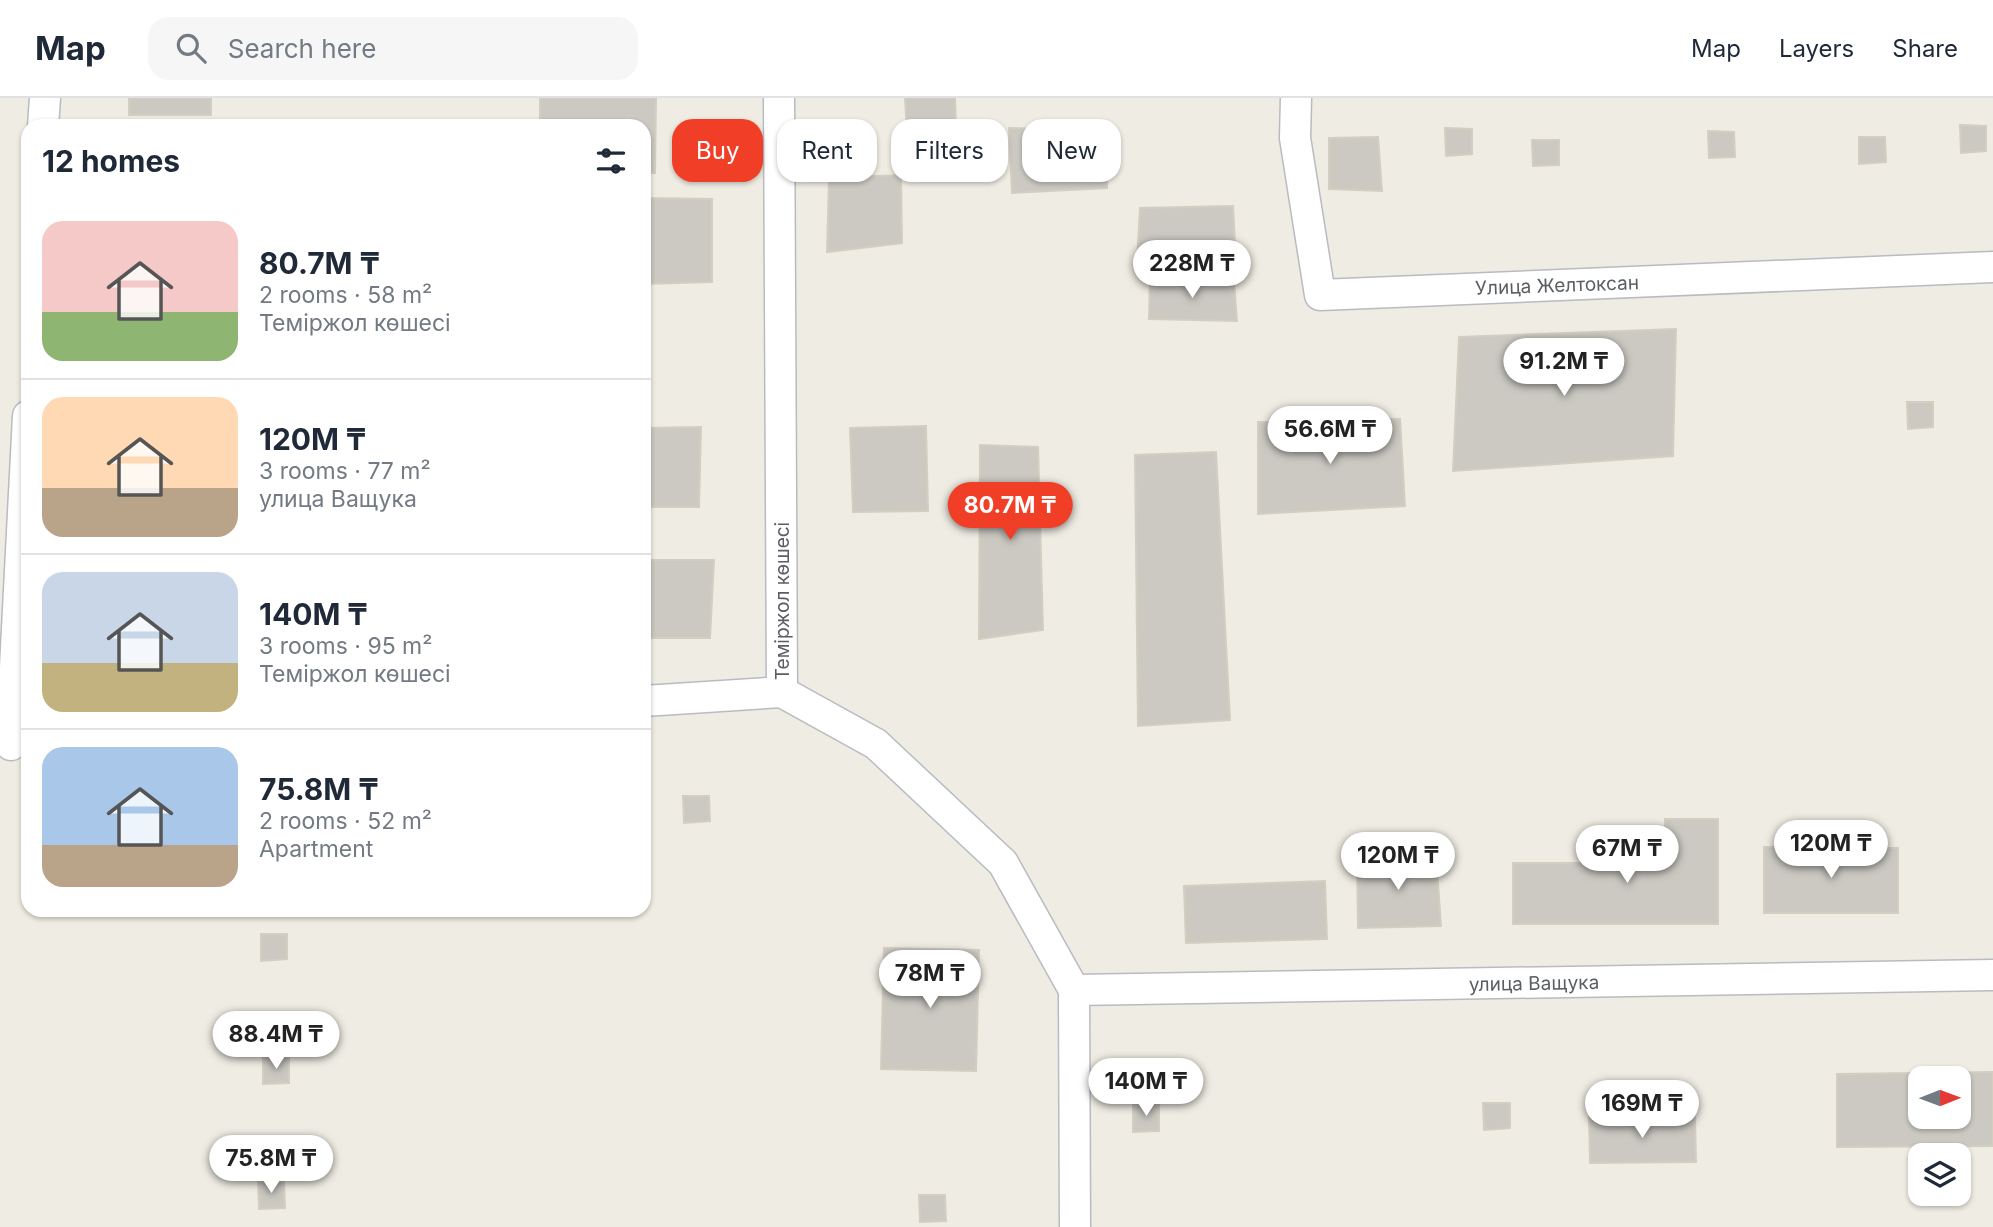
<!DOCTYPE html>
<meta charset="utf-8">
<style>
:root{--surface:#fff;--page:#f6f6f7;--text:#1f2937;--muted:#747a83;--line:#e0e1e3;--accent:#f13f27}
body{margin:0;font-family:Inter,sans-serif;background:var(--page);color:var(--text);height:100vh;display:flex;flex-direction:column;font-size:26px;white-space:nowrap}
*{box-sizing:border-box;margin:0}
p{font-size:23px;color:var(--muted)}
.icon{flex:none;width:38px;height:38px;fill:none;stroke:currentColor;stroke-width:2;stroke-linecap:round;stroke-linejoin:round}
.map{position:relative;flex:1;overflow:hidden}
.panel{position:absolute;left:21px;top:21px;width:630px;height:798px;display:flex;flex-direction:column;background:var(--surface);border-radius:21px;box-shadow:0 2px 5px #0004}
.panel>*{flex:none}
.hud{position:absolute;left:672px;top:21px;width:665px;height:63px;display:flex;gap:14px}
.needle{width:46px;rotate:89deg}
.tools{position:absolute;left:1908px;top:968px;display:grid;gap:14px}
.tools a{display:grid;place-items:center;width:63px;height:63px;border-radius:14px;background:var(--surface);box-shadow:0 2px 5px #0004;font-size:35px}
.price{position:absolute;translate:-50% -60px;padding:0 16px;border-radius:24px;background:#fff;color:#222;font-size:23px;line-height:46px;filter:drop-shadow(0 2px 4px #0008)}
.price::after{content:'';position:absolute;left:50%;top:42px;width:21px;height:16px;margin-left:-10px;background:inherit;clip-path:polygon(0 0,100% 0,50% 100%)}
.price.active{background:var(--accent);color:#fff}
ul{padding:0;list-style:none}
li{display:flex;align-items:center;gap:21px;height:175px;padding:0 21px}
li+li{border-top:2px solid var(--line)}
li span{display:grid;place-items:center;flex:none;width:196px;height:140px;border-radius:21px;color:#555}
li>.icon{margin-inline-start:auto}
span .icon{width:84px;height:84px;fill:#fffc;stroke-width:1}
li b{font-size:30px}
h2{display:flex;justify-content:space-between;align-items:center;height:84px;padding:0 21px;font-size:30px}
.pill{padding:0 24px;border-radius:21px;background:var(--surface);box-shadow:0 2px 5px #0004;font-size:24px;line-height:63px}
.pill.active{background:var(--accent);color:#fff}
header{display:flex;align-items:center;gap:42px;box-sizing:border-box;height:98px;padding:0 35px;background:var(--surface);border-bottom:2px solid var(--line)}
header strong{font-size:33px}
nav{display:flex;gap:38px;margin-inline-start:auto;font-size:24px}
.search{width:490px;height:63px;background:var(--page);display:flex;align-items:center;gap:18px;box-sizing:border-box;padding:0 24px;border-radius:21px;color:var(--muted);font-size:26px}
.map>svg:first-child{display:block}
.building{fill:#cbc9c2;stroke:#d4cec1;stroke-width:2;fill-rule:evenodd}
.lines{fill:none;stroke-linecap:round;stroke-linejoin:round}
.street-casing{stroke:#b8bbc0;stroke-width:33}
.street{stroke:#fff;stroke-width:30}
.labels{text-anchor:middle;stroke-width:5;stroke-linejoin:round;paint-order:stroke}
.street-label{font-size:19px;fill:#5b5f64;stroke:#fff}
</style>
<header>
<strong>Map</strong>
<div class="search"><svg class="icon" aria-label="search" viewBox="0 0 24 24"><circle cx="10" cy="10" r="6"/><path d="M15 15l6 6"/></svg>Search here</div>
<nav><a>Map</a><a>Layers</a><a>Share</a></nav>
</header>
<div class="map">
<svg width="1993" height="1129" viewBox="0 0 1993 1129">
<rect width="100%" height="100%" fill="#efece3"/>
<g class="building">
<rect x="129" y="0" width="82" height="17"/>
<polygon points="540,0 656,0 655,75 644,75 644,28 540,28"/>
<polygon points="905,0 955,0 956,26 907,34"/>
<polygon points="1960,27 1986,28 1986,53 1961,55"/>
<polygon points="1009,30 1108,32 1107,90 1012,95"/>
<polygon points="1445,30 1472,31 1472,56 1446,58"/>
<polygon points="1708,33 1734,34 1735,59 1709,60"/>
<polygon points="1378,39 1382,93 1329,91 1329,40"/>
<polygon points="1859,39 1885,39 1886,64 1859,66"/>
<polygon points="1532,42 1559,42 1559,67 1533,68"/>
<polygon points="901,77 902,145 827,154 829,80"/>
<polygon points="644,100 712,101 712,184 644,186"/>
<polygon points="1233,108 1236,164 1137,163 1140,110"/>
<polygon points="1150,180 1234,184 1237,223 1149,221"/>
<polygon points="1676,231 1673,358 1453,373 1459,239"/>
<polygon points="1907,304 1933,304 1933,329 1908,331"/>
<polygon points="1400,321 1405,408 1258,416 1258,324"/>
<polygon points="926,328 928,413 853,414 850,330"/>
<polygon points="701,329 699,409 644,409 644,330"/>
<polygon points="980,347 1038,349 1043,532 979,541"/>
<polygon points="1216,354 1230,622 1138,628 1135,357"/>
<polygon points="644,462 714,462 710,540 644,540"/>
<polygon points="683,698 709,698 710,723 684,725"/>
<polygon points="1665,721 1718,721 1718,826 1513,826 1513,765 1665,765"/>
<polygon points="1764,749 1898,750 1898,815 1764,815"/>
<polygon points="1436,757 1441,828 1358,830 1357,758"/>
<polygon points="1325,783 1327,841 1186,845 1184,788"/>
<polygon points="261,836 287,836 287,861 261,863"/>
<polygon points="884,850 979,852 976,973 881,971"/>
<polygon points="263,959 289,960 289,985 263,986"/>
<path d="M1993,974V1048L1837,1049V976ZM1920,980H1958V1018H1920Z"/>
<polygon points="1483,1005 1510,1005 1510,1030 1484,1032"/>
<polygon points="1133,1007 1159,1007 1159,1033 1133,1034"/>
<polygon points="1589,1019 1695,1019 1696,1064 1590,1065"/>
<polygon points="258,1084 284,1084 285,1110 259,1111"/>
<polygon points="919,1097 945,1097 946,1123 920,1124"/>
</g>
<g class="lines">
<defs>
<g id="street">
<polyline points="779,0 782,594"/>
<polyline points="1296,0 1295,40 1320,197 1993,169"/>
<polyline points="43,28 45,0"/>
<polyline points="782,594 876,646 1003,765 1074,892 1075,1129"/>
<polyline points="644,603 782,594"/>
<polyline points="11,647 28,318"/>
<polyline points="1074,892 1993,877"/>
</g>
</defs>
<use href="#street" class="street-casing"/>
<use href="#street" class="street"/>
</g>
<g class="labels">
<g class="street-label">
<text transform="translate(1557 187) rotate(-2)" y="7">Улица Желтоксан</text>
<text transform="translate(782 503) rotate(-90)" y="7">Теміржол көшесі</text>
<text transform="translate(1534 885) rotate(-1)" y="7">улица Ващука</text>
</g>
</g>
</svg>
<div class="tools">
<a><svg class="needle" viewBox="-14 -14 28 28"><path d="M0-13l5 13h-10z" fill="#e53935"/><path d="M0 13l5-13h-10z" fill="#747a83"/></svg></a>
<a><svg class="icon" aria-label="layers" viewBox="0 0 24 24"><path d="M12 4l9 5-9 5-9-5zM3 14l9 5 9-5"/></svg></a>
</div>
<b class="price" style="left:1192px;top:202px">228M ₸</b>
<b class="price" style="left:1564px;top:300px">91.2M ₸</b>
<b class="price" style="left:1330px;top:368px">56.6M ₸</b>
<b class="price active" style="left:1010px;top:444px">80.7M ₸</b>
<b class="price" style="left:1831px;top:782px">120M ₸</b>
<b class="price" style="left:1627px;top:787px">67M ₸</b>
<b class="price" style="left:1398px;top:794px">120M ₸</b>
<b class="price" style="left:930px;top:912px">78M ₸</b>
<b class="price" style="left:276px;top:973px">88.4M ₸</b>
<b class="price" style="left:1146px;top:1020px">140M ₸</b>
<b class="price" style="left:1642px;top:1042px">169M ₸</b>
<b class="price" style="left:271px;top:1097px">75.8M ₸</b>
<div class="hud">
<a class="pill active">Buy</a>
<a class="pill">Rent</a>
<a class="pill">Filters</a>
<a class="pill">New</a>
</div>
<section class="panel">
<h2>12 homes<svg class="icon" aria-label="filters" viewBox="0 0 24 24"><path d="M4 7h16M4 17h16"/><circle cx="9" cy="7" r="2"/><circle cx="15" cy="17" r="2"/></svg></h2>
<ul>
<li><span style="background:linear-gradient(#f6c9c9 65%,#8fb573 0)"><svg class="icon" aria-label="home" viewBox="0 0 24 24"><path d="M3 11l9-7 9 7M6 9v11h12V9"/></svg></span><div><b>80.7M ₸</b><p>2 rooms · 58 m²</p><p>Теміржол көшесі</p></div></li>
<li><span style="background:linear-gradient(#ffd9b3 65%,#b9a48a 0)"><svg class="icon" aria-label="home" viewBox="0 0 24 24"><path d="M3 11l9-7 9 7M6 9v11h12V9"/></svg></span><div><b>120M ₸</b><p>3 rooms · 77 m²</p><p>улица Ващука</p></div></li>
<li><span style="background:linear-gradient(#c9d6e8 65%,#c2b280 0)"><svg class="icon" aria-label="home" viewBox="0 0 24 24"><path d="M3 11l9-7 9 7M6 9v11h12V9"/></svg></span><div><b>140M ₸</b><p>3 rooms · 95 m²</p><p>Теміржол көшесі</p></div></li>
<li><span style="background:linear-gradient(#a9c7e8 70%,#b9a48a 0)"><svg class="icon" aria-label="home" viewBox="0 0 24 24"><path d="M3 11l9-7 9 7M6 9v11h12V9"/></svg></span><div><b>75.8M ₸</b><p>2 rooms · 52 m²</p><p>Apartment</p></div></li>
</ul>
</section>
</div>
